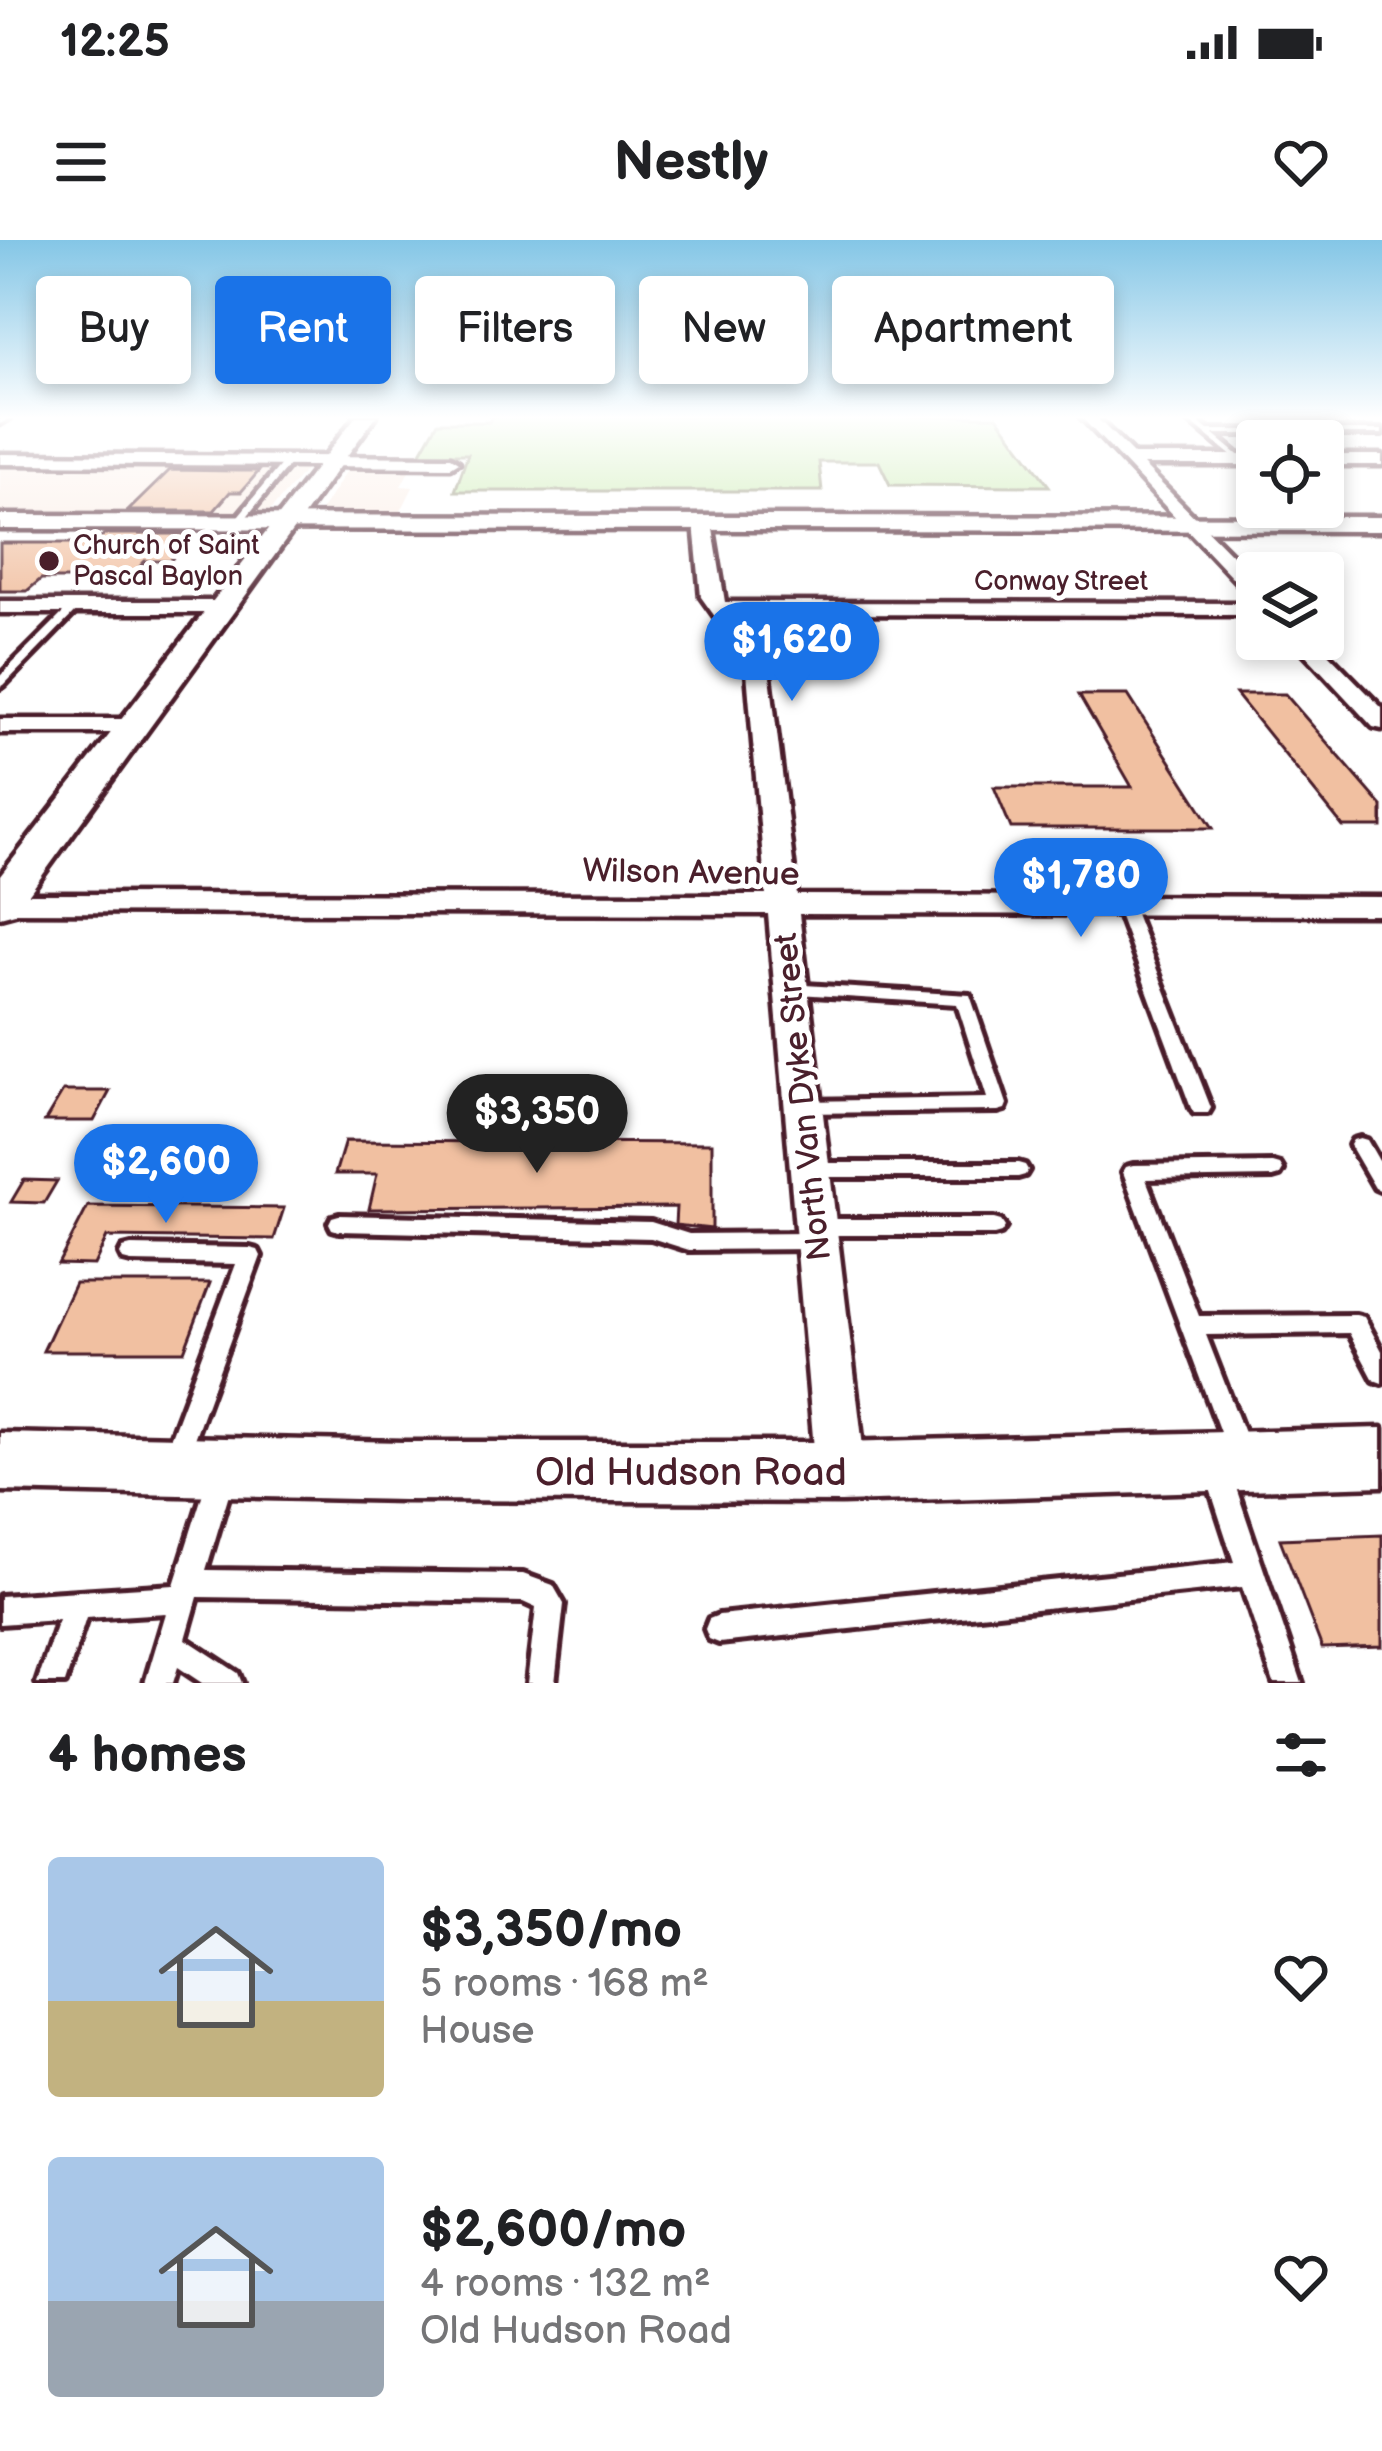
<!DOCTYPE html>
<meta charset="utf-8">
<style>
:root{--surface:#fff;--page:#f6f6f6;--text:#202124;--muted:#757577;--accent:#1a73e8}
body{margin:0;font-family:"Balsamiq Sans",sans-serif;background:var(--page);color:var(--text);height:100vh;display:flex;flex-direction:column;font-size:45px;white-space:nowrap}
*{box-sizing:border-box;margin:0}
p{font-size:39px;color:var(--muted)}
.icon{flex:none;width:66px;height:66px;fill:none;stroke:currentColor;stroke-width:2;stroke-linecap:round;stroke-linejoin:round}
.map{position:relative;height:1443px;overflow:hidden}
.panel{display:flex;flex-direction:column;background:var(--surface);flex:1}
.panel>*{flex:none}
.top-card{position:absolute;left:36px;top:36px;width:1311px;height:108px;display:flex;gap:24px}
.controls{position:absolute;left:1236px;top:180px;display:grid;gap:24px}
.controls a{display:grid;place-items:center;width:108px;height:108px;border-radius:12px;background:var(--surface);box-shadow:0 6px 18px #0003;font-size:60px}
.price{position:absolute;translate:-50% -102px;padding:0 27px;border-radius:42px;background:var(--accent);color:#fff;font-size:39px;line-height:78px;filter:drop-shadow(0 3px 6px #0008)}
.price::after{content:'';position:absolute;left:50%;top:72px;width:36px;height:27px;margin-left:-18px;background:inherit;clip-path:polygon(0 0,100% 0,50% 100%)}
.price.active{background:#222;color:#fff}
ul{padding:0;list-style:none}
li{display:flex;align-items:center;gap:36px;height:300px;padding:0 48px}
li span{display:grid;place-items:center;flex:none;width:336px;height:240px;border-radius:12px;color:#555}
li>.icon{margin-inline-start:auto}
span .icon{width:144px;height:144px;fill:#fffc;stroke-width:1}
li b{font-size:51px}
h2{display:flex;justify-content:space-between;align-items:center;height:144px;padding:0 48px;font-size:51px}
.chip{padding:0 42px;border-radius:12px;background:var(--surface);box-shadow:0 6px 18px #0003;font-size:42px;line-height:108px}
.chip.active{background:var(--accent);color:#fff}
.status{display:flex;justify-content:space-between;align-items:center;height:84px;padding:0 60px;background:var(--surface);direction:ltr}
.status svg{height:33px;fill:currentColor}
header{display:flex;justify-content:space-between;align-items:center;height:156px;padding:0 48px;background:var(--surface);font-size:54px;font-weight:700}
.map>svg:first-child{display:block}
.built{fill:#fbece3}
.green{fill:#c0e7a2;stroke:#858366;stroke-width:3}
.building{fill:#f1c0a1;stroke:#4a1f2b;stroke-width:3}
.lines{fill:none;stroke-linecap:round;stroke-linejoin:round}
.service-casing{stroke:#4a1f2b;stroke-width:10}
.minor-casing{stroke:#4a1f2b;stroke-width:9}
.tertiary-casing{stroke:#4a1f2b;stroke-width:9}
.secondary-casing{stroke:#4a1f2b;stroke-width:9}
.service{fill:#fff;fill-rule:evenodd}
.minor{fill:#fff;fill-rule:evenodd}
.tertiary{fill:#fff;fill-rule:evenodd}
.secondary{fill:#fff;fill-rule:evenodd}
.poi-dot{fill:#4a1f2b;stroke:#fff;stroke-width:4.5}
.labels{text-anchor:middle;stroke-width:10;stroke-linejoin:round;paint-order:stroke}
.far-poi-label{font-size:27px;fill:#4a1f2b;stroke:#fff;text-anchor:start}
.far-street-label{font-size:27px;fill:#4a1f2b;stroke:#fff}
.street-label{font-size:33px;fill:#4a1f2b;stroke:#fff}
.near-street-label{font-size:39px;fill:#4a1f2b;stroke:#fff}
</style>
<div class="status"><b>12:25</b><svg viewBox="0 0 49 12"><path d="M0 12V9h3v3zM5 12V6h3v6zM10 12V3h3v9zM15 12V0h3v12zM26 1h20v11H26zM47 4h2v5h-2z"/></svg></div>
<header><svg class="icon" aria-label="menu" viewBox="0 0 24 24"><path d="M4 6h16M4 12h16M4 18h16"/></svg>Nestly<svg class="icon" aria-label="heart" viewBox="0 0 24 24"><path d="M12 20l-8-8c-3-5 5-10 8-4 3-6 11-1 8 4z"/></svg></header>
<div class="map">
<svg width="1382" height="1443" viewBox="0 0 1382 1443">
<rect width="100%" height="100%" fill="#fff"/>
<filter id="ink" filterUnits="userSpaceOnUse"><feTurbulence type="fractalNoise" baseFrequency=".00833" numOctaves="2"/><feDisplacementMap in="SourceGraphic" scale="24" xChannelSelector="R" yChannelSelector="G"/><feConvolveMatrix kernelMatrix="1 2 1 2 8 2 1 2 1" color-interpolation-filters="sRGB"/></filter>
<g filter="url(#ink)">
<g class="built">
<polygon points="353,221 414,222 401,246 413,247 400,273 320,273"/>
<polygon points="0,224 310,225 268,273 0,273"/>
</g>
<polygon class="green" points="492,176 997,176 1049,246 890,245 879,222 819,222 822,251 455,251 468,214 420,214 438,182 489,182"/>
<g class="building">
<polygon points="170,230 239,231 259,231 241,252 230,252 214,271 128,271"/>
<polygon points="105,294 193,294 170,321 145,321 128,339 41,339 27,351 0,351 0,303 95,303"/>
<polygon points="1236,454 1285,454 1382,566 1382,587 1343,587"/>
<polygon points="1079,455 1128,455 1213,588 1011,588 994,547 1132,547"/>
<polygon points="63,851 110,851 94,881 45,881"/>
<polygon points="345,901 712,903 712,989 675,985 676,967 369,969 377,934 335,934"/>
<polygon points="24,940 57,941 44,963 11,962"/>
<polygon points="88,966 284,968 274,999 107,997 94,1025 58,1024"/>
<polygon points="75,1043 210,1043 184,1111 43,1111"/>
<polygon points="1382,1295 1382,1406 1322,1408 1280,1299"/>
</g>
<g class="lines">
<defs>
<g id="service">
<polygon points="1183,176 1191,176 1208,190 1382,190 1382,194 1213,194 1242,218 1239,222"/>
<polygon points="287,217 294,219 240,285 234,285 234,281"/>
<polygon points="71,365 80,367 4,445 0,447 0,436"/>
<polygon points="1124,661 1132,666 1211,868 1208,873 1194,873 1191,868 1116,666"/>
<polygon points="788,744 970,755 1007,864 1005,869 998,871 798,873 795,868 798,863 805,861 987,858 957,764 782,753 780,749"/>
<polygon points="1360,898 1367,900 1382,926 1382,951 1375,948 1350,905 1353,900"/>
<polygon points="809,923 1018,923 1025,925 1028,930 1025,935 1018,937 809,937 802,935 799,930 802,925"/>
<polygon points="1273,923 1280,925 1283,930 1280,935 1273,937 1146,939 1199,1076 1356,1075 1364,1077 1382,1111 1382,1143 1374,1140 1349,1093 1206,1095 1251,1211 1248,1219 1239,1222 1230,1219 1227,1211 1123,932 1126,927 1133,925"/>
<polygon points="339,975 651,982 689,994 809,993 805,987 809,981 816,979 994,979 1001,981 1005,987 1001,993 994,995 823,995 827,1001 824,1007 816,1009 689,1010 651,998 339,991 332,989 329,983 332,977"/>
<polygon points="131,1006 250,1008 258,1010 261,1016 187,1218 184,1226 175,1229 166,1226 163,1218 236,1024 131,1022 123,1020 120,1014 123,1008"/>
<polygon points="1218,1221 1227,1225 1231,1233 1302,1443 1274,1443 1242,1347 719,1403 709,1399 705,1389 709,1379 719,1375 1234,1322 1205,1233 1209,1225"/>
<polygon points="221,1225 230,1229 234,1237 206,1330 523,1334 553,1345 564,1364 555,1443 527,1443 536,1368 523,1362 198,1357 186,1399 238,1433 242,1443 202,1443 178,1427 173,1443 145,1443 166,1373 86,1378 65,1443 37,1443 58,1380 0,1384 0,1356 174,1345 208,1237 212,1229"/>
</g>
<g id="minor">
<polygon points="0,176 13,176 0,184"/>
<polygon points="1080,176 1095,176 1134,215 1257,215 1257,225 1143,225 1257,340 1257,358 1250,356"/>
<polygon points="0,214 451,217 459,222 451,227 0,224"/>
<rect x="1323" y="215" width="59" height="10"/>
<polygon points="703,278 712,283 725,362 1257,363 1257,375 734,374 768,420 797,655 1382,657 1382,675 799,674 866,1232 859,1248 841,1255 823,1248 816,1232 768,674 0,672 0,654 766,655 746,420 701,357 694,283"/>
<polygon points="0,361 224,361 234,367 224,373 0,373"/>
<polygon points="1291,399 1314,399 1382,468 1382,489 1373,487"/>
<polygon points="0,479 134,479 146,486 134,493 0,493"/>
</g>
<g id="tertiary">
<polygon points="0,275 1382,277 1382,291 0,289"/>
<polygon points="1382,1188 1382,1246 841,1262 403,1260 0,1251 0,1193 403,1202 841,1202"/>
</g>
<polygon id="secondary" points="356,176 376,176 15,673 0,677 0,636"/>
</defs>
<use href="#service" class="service-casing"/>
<use href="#minor" class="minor-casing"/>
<use href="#tertiary" class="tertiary-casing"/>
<use href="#secondary" class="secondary-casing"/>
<use href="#service" class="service"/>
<use href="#minor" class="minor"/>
<use href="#tertiary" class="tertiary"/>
<use href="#secondary" class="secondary"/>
</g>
</g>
<linearGradient id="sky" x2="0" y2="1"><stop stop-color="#84c6e6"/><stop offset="0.47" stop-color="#fff"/><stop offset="1" stop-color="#fff" stop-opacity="0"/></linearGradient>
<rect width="1382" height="378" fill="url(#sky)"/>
<circle class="poi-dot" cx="49" cy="321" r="12"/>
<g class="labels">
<g class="far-poi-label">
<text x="73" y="314">Church of Saint<tspan x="73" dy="31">Pascal Baylon</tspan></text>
</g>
<g class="far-street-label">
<text x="1061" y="350">Conway Street</text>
</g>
<g class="street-label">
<text transform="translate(691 631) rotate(1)" y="12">Wilson Avenue</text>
<text transform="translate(801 857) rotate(-96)" y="12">North Van Dyke Street</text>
</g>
<g class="near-street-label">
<text x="691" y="1245">Old Hudson Road</text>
</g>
</g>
</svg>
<div class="controls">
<a><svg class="icon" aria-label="locate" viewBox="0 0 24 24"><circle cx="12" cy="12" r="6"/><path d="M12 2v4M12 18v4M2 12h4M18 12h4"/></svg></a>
<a><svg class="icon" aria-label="layers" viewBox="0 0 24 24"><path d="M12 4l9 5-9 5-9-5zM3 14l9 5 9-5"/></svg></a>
</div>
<b class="price" style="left:792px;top:464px">$1,620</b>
<b class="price" style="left:1081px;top:700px">$1,780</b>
<b class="price active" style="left:537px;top:936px">$3,350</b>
<b class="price" style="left:166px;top:986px">$2,600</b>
<div class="top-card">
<a class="chip">Buy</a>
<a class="chip active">Rent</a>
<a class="chip">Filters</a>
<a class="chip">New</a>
<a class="chip">Apartment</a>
</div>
</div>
<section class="panel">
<h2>4 homes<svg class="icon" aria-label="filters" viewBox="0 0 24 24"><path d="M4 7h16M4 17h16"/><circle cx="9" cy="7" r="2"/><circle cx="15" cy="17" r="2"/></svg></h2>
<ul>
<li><span style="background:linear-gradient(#a9c7e8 60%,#c2b280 0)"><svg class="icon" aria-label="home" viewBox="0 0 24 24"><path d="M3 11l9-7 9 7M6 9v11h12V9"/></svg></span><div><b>$3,350/mo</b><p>5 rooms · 168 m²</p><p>House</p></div><svg class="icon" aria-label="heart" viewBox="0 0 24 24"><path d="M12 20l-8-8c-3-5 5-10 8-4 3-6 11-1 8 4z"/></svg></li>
<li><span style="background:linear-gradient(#a9c7e8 60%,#9aa5b1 0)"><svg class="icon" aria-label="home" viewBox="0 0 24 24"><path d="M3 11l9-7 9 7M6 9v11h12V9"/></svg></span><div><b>$2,600/mo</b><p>4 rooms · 132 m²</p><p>Old Hudson Road</p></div><svg class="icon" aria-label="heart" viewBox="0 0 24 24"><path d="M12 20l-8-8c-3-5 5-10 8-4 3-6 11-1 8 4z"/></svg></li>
</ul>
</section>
